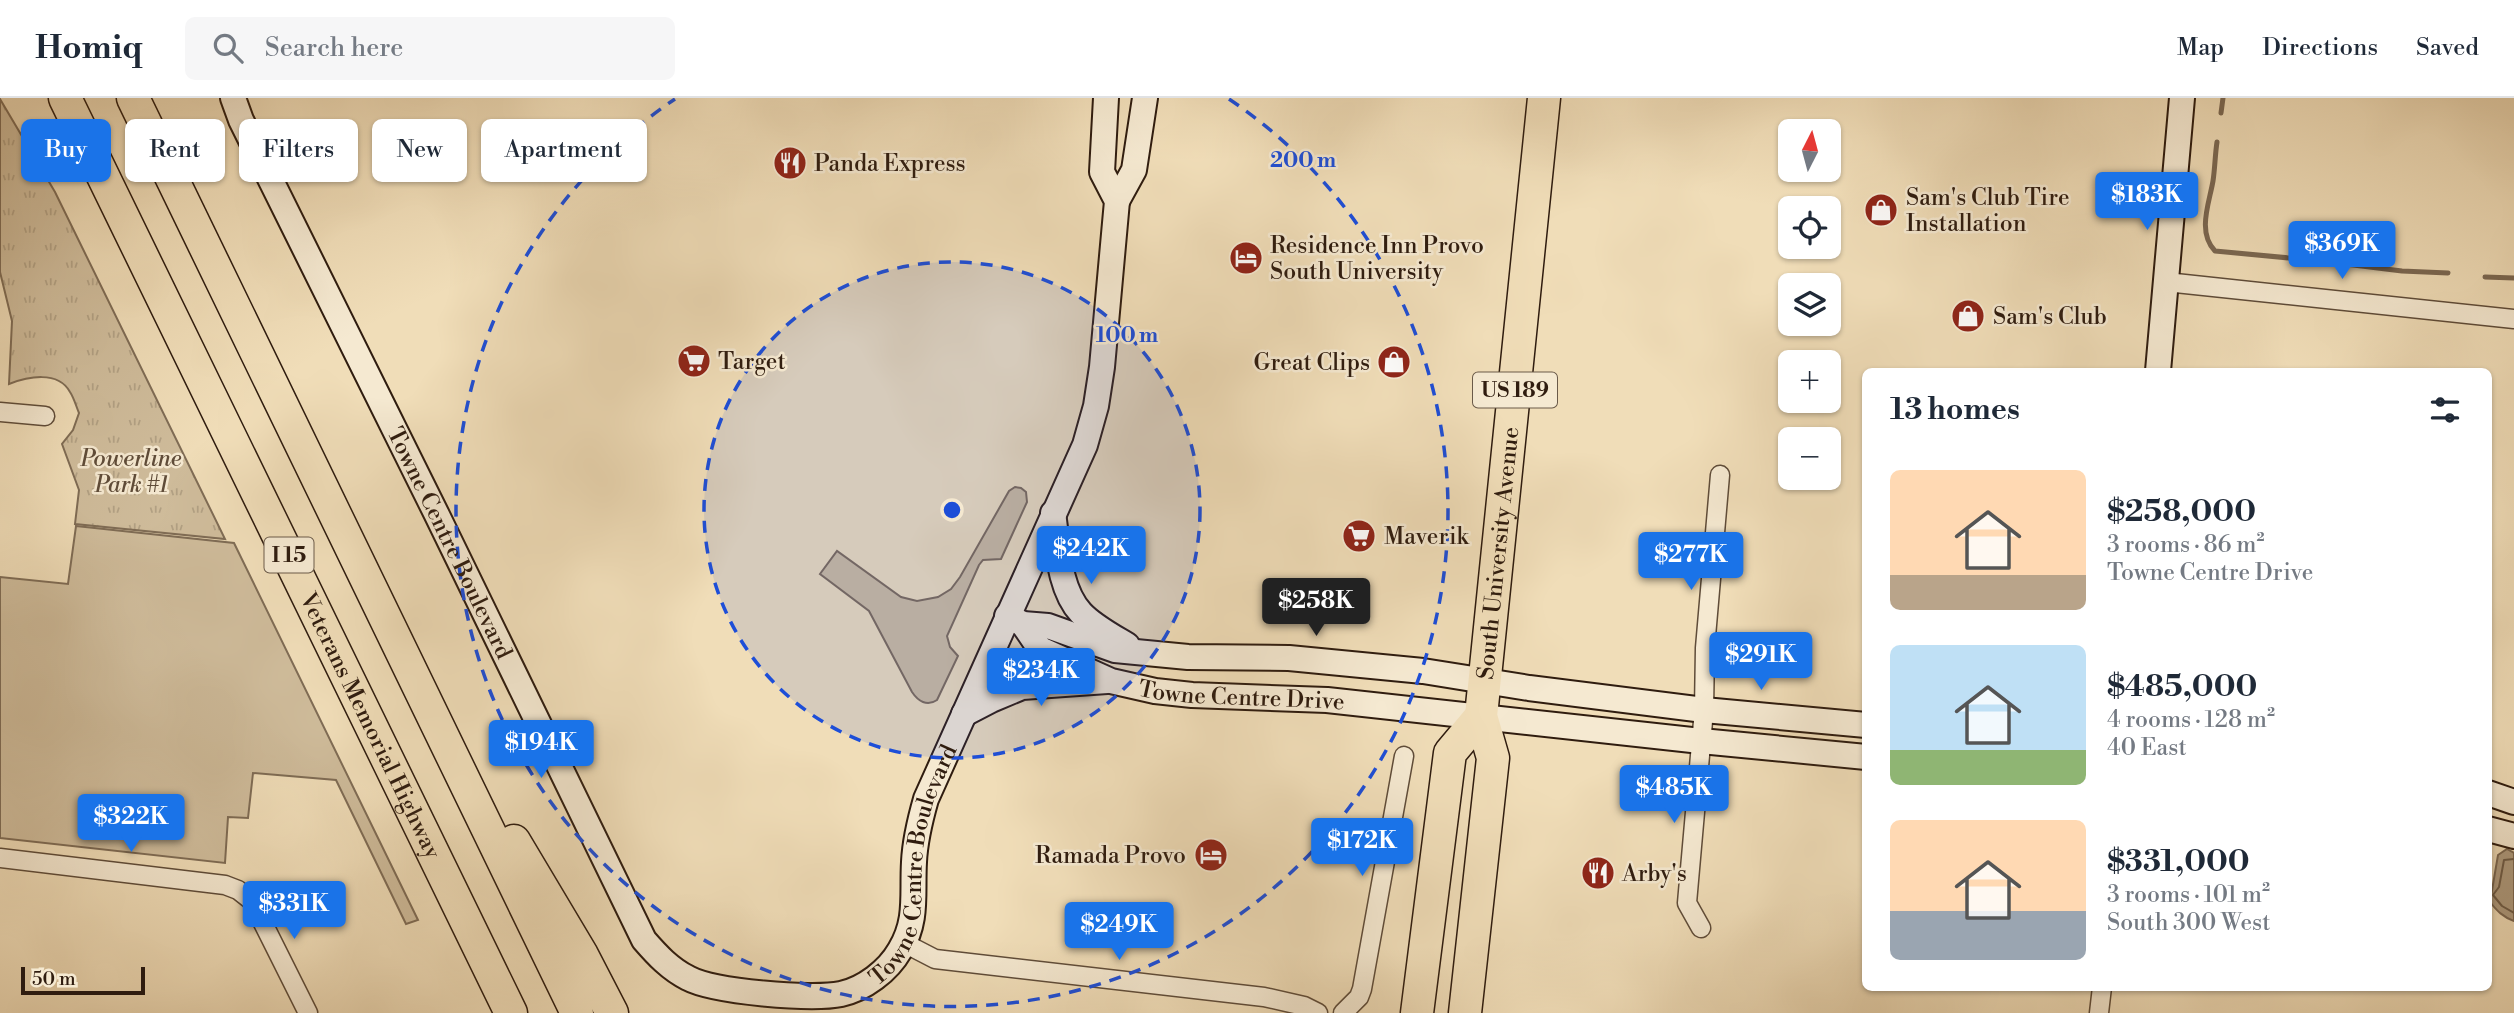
<!DOCTYPE html>
<meta charset="utf-8">
<style>
:root{--surface:#fff;--page:#f6f6f7;--text:#1f2937;--muted:#747a83;--line:#e0e1e3;--accent:#1a73e8}
body{margin:0;font-family:"Libre Bodoni",serif;background:var(--page);color:var(--text);height:100vh;display:flex;flex-direction:column;font-size:26px;white-space:nowrap}
*{box-sizing:border-box;margin:0}
p{font-size:23px;color:var(--muted)}
.icon{flex:none;width:38px;height:38px;fill:none;stroke:currentColor;stroke-width:2;stroke-linecap:round;stroke-linejoin:round}
.map{position:relative;flex:1;overflow:hidden}
.panel{position:absolute;left:1862px;top:270px;width:630px;height:623px;display:flex;flex-direction:column;background:var(--surface);border-radius:10px;box-shadow:0 2px 5px #0004}
.panel>*{flex:none}
.guide{position:absolute;left:21px;top:21px;width:665px;height:63px;display:flex;gap:14px}
.needle{width:46px;rotate:6deg}
.buttons{position:absolute;left:1778px;top:21px;display:grid;gap:14px}
.buttons a{display:grid;place-items:center;width:63px;height:63px;border-radius:10px;background:var(--surface);box-shadow:0 2px 5px #0004;font-size:35px}
.scale{position:absolute;left:21px;bottom:18px;width:124px;box-sizing:border-box;padding-left:7px;border:4px solid #2f1c0f;border-top:0;font-size:19px;line-height:24px;white-space:nowrap;color:#2f1c0f;-webkit-text-stroke:5px #f5e9d1;paint-order:stroke}
.price{position:absolute;translate:-50% -60px;padding:0 16px;border-radius:7px;background:var(--accent);color:#fff;font-size:23px;line-height:46px;filter:drop-shadow(0 2px 4px #0008)}
.price::after{content:'';position:absolute;left:50%;top:42px;width:21px;height:16px;margin-left:-10px;background:inherit;clip-path:polygon(0 0,100% 0,50% 100%)}
.price.active{background:#222;color:#fff}
ul{padding:0;list-style:none}
li{display:flex;align-items:center;gap:21px;height:175px;padding:0 28px}
li span{display:grid;place-items:center;flex:none;width:196px;height:140px;border-radius:10px;color:#555}
li>.icon{margin-inline-start:auto}
span .icon{width:84px;height:84px;fill:#fffc;stroke-width:1}
li b{font-size:30px}
h2{display:flex;justify-content:space-between;align-items:center;height:84px;padding:0 28px;font-size:30px}
.pill{padding:0 24px;border-radius:10px;background:var(--surface);box-shadow:0 2px 5px #0004;font-size:24px;line-height:63px}
.pill.active{background:var(--accent);color:#fff}
header{display:flex;align-items:center;gap:42px;box-sizing:border-box;height:98px;padding:0 35px;background:var(--surface);border-bottom:2px solid var(--line)}
header strong{font-size:33px}
nav{display:flex;gap:38px;margin-inline-start:auto;font-size:24px}
.search{width:490px;height:63px;background:var(--page);display:flex;align-items:center;gap:18px;box-sizing:border-box;padding:0 24px;border-radius:10px;color:var(--muted);font-size:26px}
.map>svg:first-child{display:block}
.green{fill:#cfbc9b;stroke:#7f6c55;stroke-width:2}
.park{fill:url(#park-tufts);stroke:#7f6c55;stroke-width:2}
.water{fill:#ae9b7f;stroke:#7b6852;stroke-width:2}
.lines{fill:none;stroke-linecap:round;stroke-linejoin:round}
.shore{stroke:#6e5c47;stroke-width:2}
.stream{stroke:#7b6852;stroke-width:5}
.street-casing{stroke:#5f4c39;stroke-width:21}
.secondary-casing{stroke:#2f1c0f;stroke-width:28}
.highway-casing{stroke:#2f1c0f;stroke-width:35}
.street{stroke:#f5e9d1;stroke-width:18}
.secondary{stroke:#f5e9d1;stroke-width:24}
.highway{stroke:#f0ddb8;stroke-width:32}
.ring{fill:none;stroke:#1d4ed8;stroke-width:3.5;stroke-dasharray:12 9}
.labels{text-anchor:middle;stroke-width:5;stroke-linejoin:round;paint-order:stroke}
.shield{fill:#f5e9d1;stroke:#6a5a49;stroke-width:2}
.shield-label{font-size:21px;font-weight:bold;fill:#2f1c0f}
.poi-label{font-size:23px;fill:#2f1c0f;stroke:#f5e9d1;text-anchor:start}
.park-label{font-size:23px;font-style:italic;fill:#5f4c39;stroke:#f5e9d1}
.street-label{font-size:23px;fill:#2f1c0f;stroke:#f5e9d1}
.centre{fill:#1d4ed8;stroke:#f5e9d1;stroke-width:3.5}
.ring-label{font-size:21px;text-anchor:middle;font-weight:bold;fill:#1d4ed8;stroke:#f5e9d1;stroke-width:5;stroke-linejoin:round;paint-order:stroke}
</style>
<header>
<strong>Homiq</strong>
<div class="search"><svg class="icon" aria-label="search" viewBox="0 0 24 24"><circle cx="10" cy="10" r="6"/><path d="M15 15l6 6"/></svg>Search here</div>
<nav><a>Map</a><a>Directions</a><a>Saved</a></nav>
</header>
<div class="map">
<svg width="2514" height="915" viewBox="0 0 2514 915">
<defs>
<pattern id="park-tufts" width="24" height="20" patternUnits="userSpaceOnUse" patternTransform="scale(1.75)"><rect width="24" height="20" fill="#cfbc9b"/><path d="M3 7l-1-3M5 7V3M7 7l1-3M15 17l-1-3M17 17v-4M19 17l1-3" fill="none" stroke="#b2a184"/></pattern>
</defs>
<rect width="100%" height="100%" fill="#f0ddb8"/>
<filter id="stains"><feTurbulence type="fractalNoise" baseFrequency=".00286" numOctaves="4"/><feColorMatrix values="0 0 0 0 .2 0 0 0 0 .09 0 0 0 0 .02 0 0 0 .5 -.17"/></filter>
<radialGradient id="worn" r=".72"><stop offset=".6" stop-color="#630" stop-opacity="0"/><stop offset="1" stop-color="#630" stop-opacity=".3"/></radialGradient>
<g class="green">
<path d="M1015,389L1021,390L1026,394L1027,404L1001,461L983,462L979,467L947,538L950,549L958,558L937,602C927,609 918,603 912,594L869,513L820,476L837,453L901,499L917,503L938,499L951,491L960,479L1009,393Z"/>
<polygon points="76,428 234,445 418,822 406,826 336,682 253,675 248,720 228,719 225,765 0,740 0,479 68,486"/>
</g>
<path class="park" d="M0,1L55,94L225,441L75,426L79,392L62,346L73,332L79,315C76,308 74,300 70,294C58,272 27,279 9,286L12,223L0,174Z"/>
<path class="water" d="M2507,751L2514,755V823C2503,819 2497,813 2490,804L2498,757Z"/>
<g class="lines">
<polyline class="shore" points="2514,761 2504,762 2499,789 2493,797 2502,808 2514,815"/>
<g class="stream">
<polyline points="2221,15 2223,0"/>
<path d="M2217,44C2215,57 2215,70 2213,83C2209,106 2197,134 2215,153L2300,161"/>
<polyline points="2329,164 2402,173 2448,175"/>
<polyline points="2485,179 2514,180"/>
</g>
<defs>
<g id="street">
<polyline points="2166,184 2514,221"/>
<polyline points="0,314 45,318"/>
<polyline points="0,760 225,787 238,792 252,803 308,915"/>
<polyline points="1701,830 1687,805 1704,612 1705,550 1720,377"/>
<polyline points="904,845 935,861 1264,899 1304,908 1318,915"/>
<polyline points="1343,915 1359,899 1362,891 1404,658"/>
<polyline points="2099,915 2102,889"/>
</g>
<g id="secondary">
<path id="s1" d="M233,0L241,22L436,415L644,842C657,857 670,871 688,880C714,894 812,902 841,896C864,891 888,873 900,852C918,822 912,797 914,764C915,742 920,722 926,701L1085,347L1096,308L1102,269L1117,103L1102,74L1106,0"/>
<polyline points="1117,103 1134,72 1145,0"/>
<polyline points="2158,273 2182,0"/>
<path d="M1053,415C1058,447 1058,490 1081,515C1093,528 1112,538 1127,547"/>
<polyline points="1007,518 1023,526 1048,528 1115,552 1188,559 1289,560 1423,573 1529,590 1704,612 1866,627"/>
<path id="s2" d="M1023,526L1040,551L1111,583L1155,593L1192,597L1327,602L1701,643L1866,659"/>
<polyline points="964,616 991,602 1022,589 1107,583"/>
<polyline points="2488,695 2514,704"/>
<polyline points="2488,731 2514,738"/>
</g>
<g id="highway">
<path id="s3" d="M65,0L511,915"/>
<polyline points="133,0 577,915"/>
<polyline points="514,743 582,857 612,915"/>
<polyline points="1417,915 1450,655 1481,618"/>
<path id="s4" d="M1465,915L1493,660L1481,618L1544,0"/>
</g>
</defs>
<use href="#street" class="street-casing"/>
<use href="#secondary" class="secondary-casing"/>
<use href="#highway" class="highway-casing"/>
<use href="#street" class="street"/>
<use href="#secondary" class="secondary"/>
<use href="#highway" class="highway"/>
</g>
<circle cx="952" cy="412" r="248" fill="#1d4ed8" fill-opacity=".12"/>
<g class="ring">
<circle cx="952" cy="412" r="248"/>
<path d="M1229 1A496 496 0 1 1 675 1"/>
</g>
<defs>
<symbol id="restaurant-disc" viewBox="-11 -11 22 22"><circle r="9.5" fill="#8f2418" stroke="#f5e9d1"/><path d="M-5-6h1v4h1v-4h1v4h1v-4h1v5L-1.5 .5V6h-2V.5L-5-1ZM5-6V6H3V1.5H1.5Q1.5-4 5-6Z" fill="#fff"/></symbol>
<symbol id="shop-disc" viewBox="-11 -11 22 22"><circle r="9.5" fill="#8f2418" stroke="#f5e9d1"/><path d="M-5-2.5h2.3a2.7 3.5 0 0 1 5.4 0H5L5.5 6h-11ZM-1.5-2.5h3a1.5 2.3 0 0 0-3 0Z" fill="#fff"/></symbol>
<symbol id="hotel-disc" viewBox="-11 -11 22 22"><circle r="9.5" fill="#8f2418" stroke="#f5e9d1"/><path d="M-6-4.5h1.5V1H6V5H4.5V3h-9V5H-6ZM-4 0a1.8 1.8 0 1 1 3.6 0ZM.5 0V-2.5h3Q6-2.5 6 0Z" fill="#fff"/></symbol>
<symbol id="supermarket-disc" viewBox="-11 -11 22 22"><circle r="9.5" fill="#8f2418" stroke="#f5e9d1"/><path d="M-6-5.5h2.5l.6 2H6L4.5 2H-2.5L-4.4-4H-6ZM-1.5 3.2a1.3 1.3 0 1 0 .1 0ZM3 3.2a1.3 1.3 0 1 0 .1 0Z" fill="#fff"/></symbol>
</defs>
<g fill-rule="evenodd">
<use href="#restaurant-disc" x="771" y="46" width="38" height="38"/>
<use href="#shop-disc" x="1862" y="93" width="38" height="38"/>
<use href="#hotel-disc" x="1227" y="141" width="38" height="38"/>
<use href="#shop-disc" x="1949" y="199" width="38" height="38"/>
<use href="#supermarket-disc" x="675" y="244" width="38" height="38"/>
<use href="#shop-disc" x="1375" y="245" width="38" height="38"/>
<use href="#supermarket-disc" x="1340" y="419" width="38" height="38"/>
<use href="#hotel-disc" x="1192" y="738" width="38" height="38"/>
<use href="#restaurant-disc" x="1579" y="756" width="38" height="38"/>
</g>
<g class="labels">
<g class="shield">
<rect x="1473" y="274.5" width="84" height="35" rx="5"/>
<rect x="264.5" y="439.5" width="49" height="35" rx="5"/>
</g>
<g class="shield-label">
<text x="1515" y="299">US 189</text>
<text x="289" y="464">I 15</text>
</g>
<g class="poi-label">
<text x="814" y="73">Panda Express</text>
<text x="1906" y="107">Sam's Club Tire<tspan x="1906" dy="26">Installation</tspan></text>
<text x="1270" y="155">Residence Inn Provo<tspan x="1270" dy="26">South University</tspan></text>
<text x="1993" y="226">Sam's Club</text>
<text x="718" y="271">Target</text>
<text x="1370" y="272" text-anchor="end">Great Clips</text>
<text x="1384" y="446">Maverik</text>
<text x="1186" y="765" text-anchor="end">Ramada Provo</text>
<text x="1622" y="783">Arby's</text>
</g>
<g class="park-label">
<text x="131" y="368">Powerline<tspan x="131" dy="26">Park #1</tspan></text>
</g>
<g class="street-label">
<text dy="8" stroke="none"><textPath href="#s1" startOffset="495">Towne Centre Boulevard</textPath></text>
<text dy="8" stroke="none"><textPath href="#s4" startOffset="464">South University Avenue</textPath></text>
<text dy="8" stroke="none"><textPath href="#s2" startOffset="240">Towne Centre Drive</textPath></text>
<text dy="8" stroke="none"><textPath href="#s3" startOffset="698">Veterans Memorial Highway</textPath></text>
<text dy="8" stroke="none"><textPath href="#s1" startOffset="1312">Towne Centre Boulevard</textPath></text>
</g>
</g>
<circle cx="952" cy="412" r="10" class="centre"/>
<g class="ring-label">
<text x="1303" y="69">200 m</text>
<text x="1127" y="244">100 m</text>
</g>
<rect width="100%" height="100%" filter="url(#stains)"/>
<rect width="100%" height="100%" fill="url(#worn)"/>
</svg>
<div class="buttons">
<a><svg class="needle" viewBox="-14 -14 28 28"><path d="M0-13l5 13h-10z" fill="#e53935"/><path d="M0 13l5-13h-10z" fill="#747a83"/></svg></a>
<a><svg class="icon" aria-label="locate" viewBox="0 0 24 24"><circle cx="12" cy="12" r="6"/><path d="M12 2v4M12 18v4M2 12h4M18 12h4"/></svg></a>
<a><svg class="icon" aria-label="layers" viewBox="0 0 24 24"><path d="M12 4l9 5-9 5-9-5zM3 14l9 5 9-5"/></svg></a>
<a>+</a>
<a>−</a>
</div>
<div class="scale">50 m</div>
<b class="price" style="left:2147px;top:134px">$183K</b>
<b class="price" style="left:2342px;top:183px">$369K</b>
<b class="price" style="left:1091px;top:488px">$242K</b>
<b class="price" style="left:1691px;top:494px">$277K</b>
<b class="price active" style="left:1316px;top:540px">$258K</b>
<b class="price" style="left:1761px;top:594px">$291K</b>
<b class="price" style="left:1041px;top:610px">$234K</b>
<b class="price" style="left:541px;top:682px">$194K</b>
<b class="price" style="left:1674px;top:727px">$485K</b>
<b class="price" style="left:131px;top:756px">$322K</b>
<b class="price" style="left:1362px;top:780px">$172K</b>
<b class="price" style="left:294px;top:843px">$331K</b>
<b class="price" style="left:1119px;top:864px">$249K</b>
<div class="guide">
<a class="pill active">Buy</a>
<a class="pill">Rent</a>
<a class="pill">Filters</a>
<a class="pill">New</a>
<a class="pill">Apartment</a>
</div>
<section class="panel">
<h2>13 homes<svg class="icon" aria-label="filters" viewBox="0 0 24 24"><path d="M4 7h16M4 17h16"/><circle cx="9" cy="7" r="2"/><circle cx="15" cy="17" r="2"/></svg></h2>
<ul>
<li><span style="background:linear-gradient(#ffd9b3 75%,#b9a48a 0)"><svg class="icon" aria-label="home" viewBox="0 0 24 24"><path d="M3 11l9-7 9 7M6 9v11h12V9"/></svg></span><div><b>$258,000</b><p>3 rooms · 86 m²</p><p>Towne Centre Drive</p></div></li>
<li><span style="background:linear-gradient(#bfe0f5 75%,#8fb573 0)"><svg class="icon" aria-label="home" viewBox="0 0 24 24"><path d="M3 11l9-7 9 7M6 9v11h12V9"/></svg></span><div><b>$485,000</b><p>4 rooms · 128 m²</p><p>40 East</p></div></li>
<li><span style="background:linear-gradient(#ffd9b3 65%,#9aa5b1 0)"><svg class="icon" aria-label="home" viewBox="0 0 24 24"><path d="M3 11l9-7 9 7M6 9v11h12V9"/></svg></span><div><b>$331,000</b><p>3 rooms · 101 m²</p><p>South 300 West</p></div></li>
</ul>
</section>
</div>
